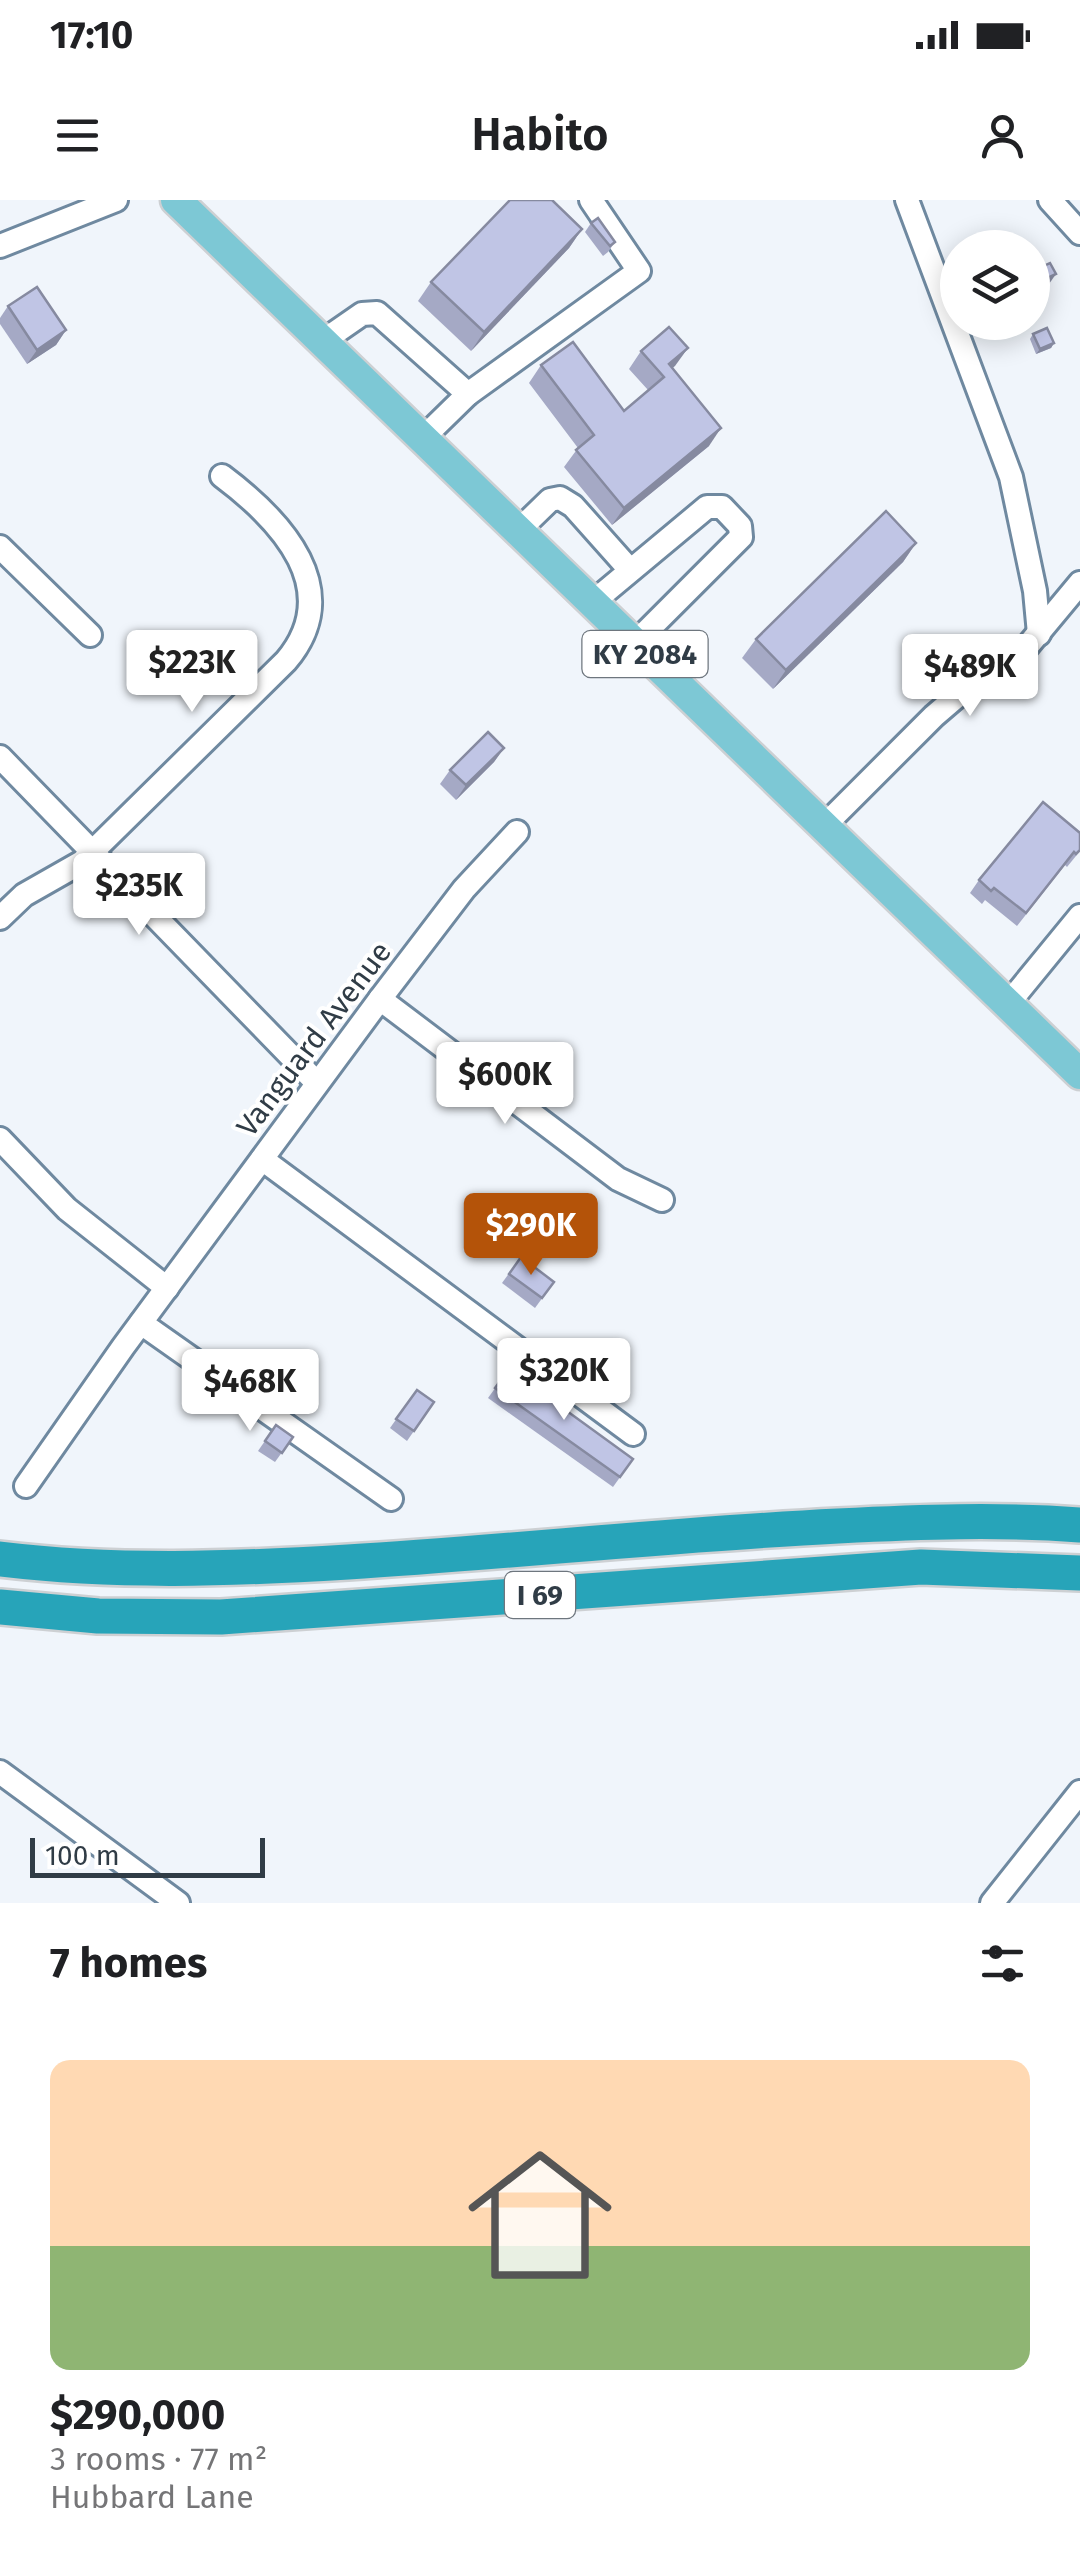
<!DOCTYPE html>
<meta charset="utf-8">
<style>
:root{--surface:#fff;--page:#f2f2f2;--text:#202124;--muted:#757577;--accent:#b45309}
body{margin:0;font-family:"Fira Sans",sans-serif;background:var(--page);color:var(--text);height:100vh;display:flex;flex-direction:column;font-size:38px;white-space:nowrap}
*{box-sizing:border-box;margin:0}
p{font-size:32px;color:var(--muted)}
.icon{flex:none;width:55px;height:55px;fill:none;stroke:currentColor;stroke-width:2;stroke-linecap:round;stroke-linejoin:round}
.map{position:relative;height:1703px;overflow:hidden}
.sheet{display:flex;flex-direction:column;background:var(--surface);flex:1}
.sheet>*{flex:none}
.controls{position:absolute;left:940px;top:30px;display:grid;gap:20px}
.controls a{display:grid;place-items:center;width:110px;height:110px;border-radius:50%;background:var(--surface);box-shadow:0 5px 25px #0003;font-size:50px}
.scale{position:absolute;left:30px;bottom:25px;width:235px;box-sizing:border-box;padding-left:10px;border:5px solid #303c46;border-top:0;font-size:28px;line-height:35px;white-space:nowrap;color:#303c46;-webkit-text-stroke:8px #fff;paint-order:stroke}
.price{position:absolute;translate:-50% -85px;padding:0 22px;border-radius:10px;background:#fff;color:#222;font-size:32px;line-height:65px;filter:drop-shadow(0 2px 5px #0008)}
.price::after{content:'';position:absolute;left:50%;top:60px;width:30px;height:22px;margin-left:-15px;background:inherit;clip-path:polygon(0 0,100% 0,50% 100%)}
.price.active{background:var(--accent);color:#fff}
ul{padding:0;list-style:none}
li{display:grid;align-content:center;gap:20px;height:530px;padding:0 50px}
li span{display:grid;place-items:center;height:310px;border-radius:20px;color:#555}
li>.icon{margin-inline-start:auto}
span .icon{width:180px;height:180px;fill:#fffc;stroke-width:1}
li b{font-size:42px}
h2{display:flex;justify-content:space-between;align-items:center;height:120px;padding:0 50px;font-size:42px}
.status{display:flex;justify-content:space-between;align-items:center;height:70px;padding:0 50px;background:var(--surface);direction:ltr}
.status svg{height:28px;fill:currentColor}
header{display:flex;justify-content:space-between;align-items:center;height:130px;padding:0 50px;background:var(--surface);font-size:45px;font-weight:600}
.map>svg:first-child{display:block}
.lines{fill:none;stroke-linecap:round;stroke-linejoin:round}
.minor-casing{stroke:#6f89a0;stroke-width:28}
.major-casing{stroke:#cdd0d3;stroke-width:35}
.highway-casing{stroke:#cdd0d3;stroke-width:40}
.minor{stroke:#fff;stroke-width:22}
.major{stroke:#7dc8d5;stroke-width:30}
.highway{stroke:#27a4b9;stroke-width:35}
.wall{fill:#a5a9c5}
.shaded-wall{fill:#868aa0}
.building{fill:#c0c5e5;stroke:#868aa0;stroke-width:2.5}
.labels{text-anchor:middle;stroke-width:8;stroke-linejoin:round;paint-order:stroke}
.shield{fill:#fff;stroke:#6e767e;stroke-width:2.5}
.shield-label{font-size:28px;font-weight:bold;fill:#303c46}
.street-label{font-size:30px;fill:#303c46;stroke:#fff}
</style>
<div class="status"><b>17:10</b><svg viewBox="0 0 49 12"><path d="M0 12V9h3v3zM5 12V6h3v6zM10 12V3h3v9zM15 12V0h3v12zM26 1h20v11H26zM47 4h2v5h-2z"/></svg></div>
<header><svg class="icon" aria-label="menu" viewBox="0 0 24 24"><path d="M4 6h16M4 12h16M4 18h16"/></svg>Habito<svg class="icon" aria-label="person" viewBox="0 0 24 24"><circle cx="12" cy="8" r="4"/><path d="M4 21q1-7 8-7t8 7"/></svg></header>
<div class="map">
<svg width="1080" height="1703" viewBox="0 0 1080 1703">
<rect width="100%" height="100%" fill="#f0f5fb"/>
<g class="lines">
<defs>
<g id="minor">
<polyline points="907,0 1011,277 1035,391 1039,434"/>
<polyline points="1050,0 1080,33"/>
<polyline points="0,46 116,0"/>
<polyline points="323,141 362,114 377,113 468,194"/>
<polyline points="423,238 468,194 639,71 591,0"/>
<polyline points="519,330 550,300 560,298 573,306 630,370"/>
<polyline points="0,347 90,435"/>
<polyline points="593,402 707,307 722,307 740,326 741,337 634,444"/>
<polyline points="0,557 317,883"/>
<polyline points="824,626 934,516 962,492 1016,460 1080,383"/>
<path d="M0,718L24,695L82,662L286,461C346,390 282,321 222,276"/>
<polyline points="380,799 618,979 662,1000"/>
<polyline points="1008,804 1080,716"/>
<polyline points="0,939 67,1009 167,1088"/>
<polyline points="262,959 633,1234"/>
<polyline points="141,1123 391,1299"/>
<polyline points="26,1286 123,1147 380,799 464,689 517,632"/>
<polyline points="0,1572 178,1703"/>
<polyline points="992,1703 1080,1592"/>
</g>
<polyline id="major" points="176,0 1080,874"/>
<g id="highway">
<path d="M0,1359C116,1373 231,1369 348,1362C511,1352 674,1334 838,1326C919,1322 999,1319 1080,1325"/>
<polyline points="0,1407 98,1416 221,1417 921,1367 1080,1373"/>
</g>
</defs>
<use href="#minor" class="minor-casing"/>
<use href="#major" class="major-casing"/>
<use href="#highway" class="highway-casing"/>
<use href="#minor" class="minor"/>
<use href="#major" class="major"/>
<use href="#highway" class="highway"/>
</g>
<g class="wall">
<polygon points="591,23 615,42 608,52 603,56 585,32"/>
<polygon points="582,29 569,48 471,151 418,101 431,82"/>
<polygon points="8,106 66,130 56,145 27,164 0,124 0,118"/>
<polygon points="1033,134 1054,143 1051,148 1036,154 1030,139"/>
<polygon points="688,148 672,168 709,246 612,325 564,267 578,248 529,183 541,165 624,211 648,190 629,169 641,151"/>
<polygon points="916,343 903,362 773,489 742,458 756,439"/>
<polygon points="504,548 494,562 456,600 440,584 450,570"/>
<polygon points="1080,633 1080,651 1067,667 1065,665 1017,726 985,700 982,704 970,693 979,680"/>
<polygon points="521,1057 554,1082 535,1108 502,1083"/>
<polygon points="509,1169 633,1259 613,1287 488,1198"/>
<polygon points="417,1190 434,1202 407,1241 390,1228"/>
<polygon points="276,1225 293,1237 275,1262 258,1251"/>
</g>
<g class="shaded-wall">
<polygon points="582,29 569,48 471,151 484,132"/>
<polygon points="1056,74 1049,84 1032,92 1032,88 1035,84"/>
<polygon points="66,130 56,145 27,164 37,150"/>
<polygon points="1054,143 1051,148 1036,154 1040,149"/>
<polygon points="688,148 675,166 663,176 669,164"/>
<polygon points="721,228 709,246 612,325 624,308"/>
<polygon points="916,343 903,362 773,489 786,470"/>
<polygon points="504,548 494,562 456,600 466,585"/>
</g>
<g class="building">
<polygon points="510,0 552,0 582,29 484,132 431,82"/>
<polygon points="598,18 615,42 610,46 591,23"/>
<polygon points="1050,63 1056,74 1035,84 1032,78 1032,71"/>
<polygon points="37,87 66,130 37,150 8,106"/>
<polygon points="669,127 688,148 669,164 721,228 624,308 576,250 594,235 541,165 573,142 624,211 664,177 641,151"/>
<polygon points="1047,128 1054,143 1040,149 1033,134"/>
<polygon points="886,311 916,343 786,470 756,439"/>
<polygon points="488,532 504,548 466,585 450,570"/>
<polygon points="1043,602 1080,633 1080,650 1076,654 1074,652 1026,713 994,688 991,691 979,680"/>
<polygon points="521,1057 554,1082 542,1098 509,1074"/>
<polygon points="509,1169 633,1259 620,1277 495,1188"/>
<polygon points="417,1190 434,1202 414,1231 396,1219"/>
<polygon points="276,1225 293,1237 282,1253 265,1241"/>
</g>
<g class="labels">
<g class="shield">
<rect x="582.5" y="431" width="125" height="46" rx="8"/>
<rect x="505" y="1372" width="70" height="46" rx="8"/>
</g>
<g class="shield-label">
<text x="645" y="464">KY 2084</text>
<text x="540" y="1405">I 69</text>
</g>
<g class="street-label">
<text transform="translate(314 839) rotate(-53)" y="10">Vanguard Avenue</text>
</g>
</g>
</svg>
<div class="controls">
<a><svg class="icon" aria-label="layers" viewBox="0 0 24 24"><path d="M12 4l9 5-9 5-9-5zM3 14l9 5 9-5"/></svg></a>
</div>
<div class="scale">100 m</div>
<b class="price" style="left:192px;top:515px">$223K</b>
<b class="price" style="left:970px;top:519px">$489K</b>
<b class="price" style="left:139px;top:738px">$235K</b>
<b class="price" style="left:505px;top:927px">$600K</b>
<b class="price active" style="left:531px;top:1078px">$290K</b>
<b class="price" style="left:564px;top:1223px">$320K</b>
<b class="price" style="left:250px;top:1234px">$468K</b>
</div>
<section class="sheet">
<h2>7 homes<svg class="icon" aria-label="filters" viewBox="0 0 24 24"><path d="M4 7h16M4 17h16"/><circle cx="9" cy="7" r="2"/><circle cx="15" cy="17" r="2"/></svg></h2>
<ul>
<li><span style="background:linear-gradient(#ffd9b3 60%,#8fb573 0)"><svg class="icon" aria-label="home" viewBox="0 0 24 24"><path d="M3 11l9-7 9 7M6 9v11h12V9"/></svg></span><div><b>$290,000</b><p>3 rooms · 77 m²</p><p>Hubbard Lane</p></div></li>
</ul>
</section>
